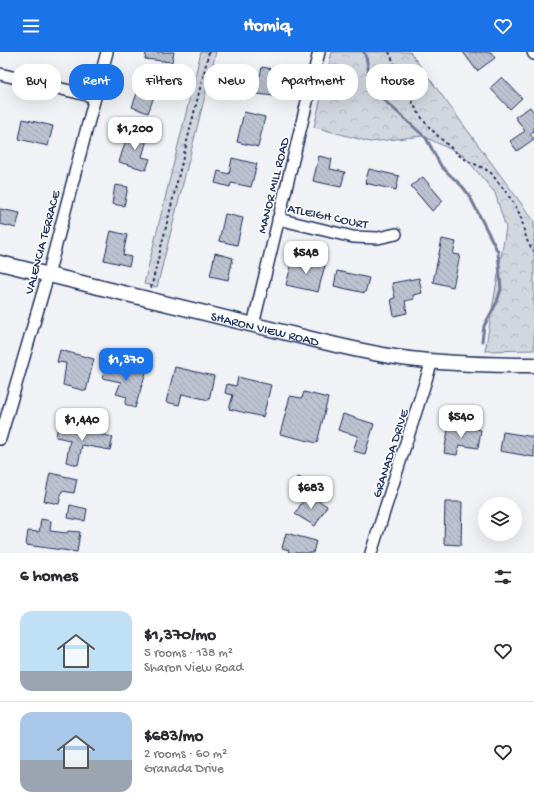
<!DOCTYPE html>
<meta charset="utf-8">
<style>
:root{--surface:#fff;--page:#f7f7f7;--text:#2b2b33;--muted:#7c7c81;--line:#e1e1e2;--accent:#1a73e8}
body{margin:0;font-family:"Gochi Hand",sans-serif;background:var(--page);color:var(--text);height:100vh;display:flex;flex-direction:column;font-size:15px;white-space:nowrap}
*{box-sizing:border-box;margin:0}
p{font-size:13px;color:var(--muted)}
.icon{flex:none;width:22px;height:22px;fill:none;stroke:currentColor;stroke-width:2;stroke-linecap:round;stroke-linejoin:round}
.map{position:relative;height:501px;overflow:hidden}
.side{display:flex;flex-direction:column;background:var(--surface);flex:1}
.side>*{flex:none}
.banner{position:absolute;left:12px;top:12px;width:510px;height:36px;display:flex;gap:8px}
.tools{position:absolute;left:478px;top:445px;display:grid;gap:8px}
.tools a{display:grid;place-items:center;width:44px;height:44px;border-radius:50%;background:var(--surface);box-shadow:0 4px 16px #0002;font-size:20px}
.price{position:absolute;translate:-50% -34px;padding:0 9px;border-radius:8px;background:#fff;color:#222;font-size:13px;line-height:26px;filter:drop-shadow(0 1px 2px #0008)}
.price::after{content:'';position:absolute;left:50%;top:24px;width:12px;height:9px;margin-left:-6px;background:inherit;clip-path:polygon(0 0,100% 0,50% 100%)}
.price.active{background:var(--accent);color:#fff}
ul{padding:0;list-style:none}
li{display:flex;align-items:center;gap:12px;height:100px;padding:0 20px}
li+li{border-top:1px solid var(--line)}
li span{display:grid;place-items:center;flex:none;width:112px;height:80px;border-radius:12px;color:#555}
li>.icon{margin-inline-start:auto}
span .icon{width:48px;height:48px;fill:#fffc;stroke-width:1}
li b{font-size:17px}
h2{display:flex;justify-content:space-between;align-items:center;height:48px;padding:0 20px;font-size:17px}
.tag{padding:0 14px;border-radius:16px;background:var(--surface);box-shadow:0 4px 16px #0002;font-size:14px;line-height:36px}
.tag.active{background:var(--accent);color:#fff}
header{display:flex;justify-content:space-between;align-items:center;height:52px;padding:0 20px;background:var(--accent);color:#fff;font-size:18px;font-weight:800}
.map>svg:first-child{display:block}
.forest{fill:url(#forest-crowns);stroke:#76829e}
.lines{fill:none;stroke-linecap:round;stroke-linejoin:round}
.stream{stroke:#707c9a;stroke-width:3}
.building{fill:url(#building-back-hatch);stroke:#1b2f5e}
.minor-casing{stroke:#1b2f5e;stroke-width:14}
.tertiary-casing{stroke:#1b2f5e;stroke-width:17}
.path{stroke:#1b2f5e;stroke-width:2;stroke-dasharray:3 3;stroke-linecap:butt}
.minor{stroke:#fff;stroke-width:11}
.tertiary{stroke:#fff;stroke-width:14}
.labels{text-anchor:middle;stroke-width:3;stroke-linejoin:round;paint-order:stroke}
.street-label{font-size:13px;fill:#1b2f5e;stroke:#fff}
</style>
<header><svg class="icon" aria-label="menu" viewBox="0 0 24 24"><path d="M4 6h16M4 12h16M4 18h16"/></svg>Homiq<svg class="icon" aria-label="heart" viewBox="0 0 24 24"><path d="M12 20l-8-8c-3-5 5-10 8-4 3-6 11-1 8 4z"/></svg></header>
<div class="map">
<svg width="534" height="501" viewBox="0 0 534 501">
<defs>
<pattern id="forest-crowns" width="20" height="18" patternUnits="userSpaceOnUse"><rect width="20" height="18" fill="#d2d6df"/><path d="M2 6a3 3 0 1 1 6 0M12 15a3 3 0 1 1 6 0" fill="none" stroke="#b4b8c2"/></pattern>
<pattern id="building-back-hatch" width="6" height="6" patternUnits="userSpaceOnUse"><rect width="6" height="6" fill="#bcc2d0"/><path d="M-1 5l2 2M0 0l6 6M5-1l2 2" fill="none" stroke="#a1a7b5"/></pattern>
</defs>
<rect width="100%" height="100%" fill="#f1f2f5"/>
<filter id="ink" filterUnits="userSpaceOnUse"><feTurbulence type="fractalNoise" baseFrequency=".025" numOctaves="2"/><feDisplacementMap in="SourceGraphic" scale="8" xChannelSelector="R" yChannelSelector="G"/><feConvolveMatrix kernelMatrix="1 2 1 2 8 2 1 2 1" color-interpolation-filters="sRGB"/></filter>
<g filter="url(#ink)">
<g class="forest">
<polygon points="201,0 216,0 157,235 144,232"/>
<polygon points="332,0 410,0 534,169 534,298 485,299 506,176 495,141 464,104 423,84 370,90 314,75"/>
</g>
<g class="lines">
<path class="stream" d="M364,0C370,12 367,28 374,39L426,86L441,114L450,123L462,134L469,143L498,200L501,237L497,250L484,274L482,289"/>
</g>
<g class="building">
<polygon points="146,0 174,0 172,10 145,7"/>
<polygon points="463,0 491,0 495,6 477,19"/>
<polygon points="262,15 278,18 274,44 241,40 242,29 249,30 250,23 260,24"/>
<polygon points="502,25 522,46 510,57 490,36"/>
<polygon points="139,36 155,42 148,61 132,55"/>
<polygon points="530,55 534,61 534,79 530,82 534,87 517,99 510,89 525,79 515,65"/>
<polygon points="244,60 265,65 258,95 237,90"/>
<polygon points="23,67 53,74 48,94 19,87"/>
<polygon points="129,78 148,84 142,105 150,107 146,118 119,110"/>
<polygon points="319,104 332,107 330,117 345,120 341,135 313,129"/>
<polygon points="232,106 257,112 251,135 231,131 230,135 215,131 218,119 229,122"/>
<polygon points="369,117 399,124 396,138 365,131"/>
<polygon points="423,125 443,149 432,159 411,134"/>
<polygon points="115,133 128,135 124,154 112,152"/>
<polygon points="0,157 20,161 16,176 0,172"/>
<polygon points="225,162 243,166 237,193 219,189"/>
<polygon points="111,179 127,183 123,203 131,205 129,214 104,208"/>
<polygon points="442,187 456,190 453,202 460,203 453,235 433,230"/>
<polygon points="215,201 233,206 228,228 210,224"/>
<polygon points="293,206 325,213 318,240 286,233"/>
<polygon points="337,219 369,226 365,241 334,234"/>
<polygon points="419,226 422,241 413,243 414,247 405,249 407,261 394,264 391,247 395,246 392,231"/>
<polygon points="60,298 94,307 86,339 63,333 66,311 57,310"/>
<polygon points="108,310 146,320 135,356 125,352 127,345 116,342 121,330 102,326"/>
<polygon points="175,315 214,324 209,348 182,342 179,353 166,350"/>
<polygon points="238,325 271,333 263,365 229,357 233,343 225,341 227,332 236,334"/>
<polygon points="304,340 328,346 317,391 280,382 290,344 302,346"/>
<polygon points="343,362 374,372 365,402 353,399 358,384 338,378"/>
<polygon points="449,372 481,378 478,396 459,393 457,403 444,401"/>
<polygon points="58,373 113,385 110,398 82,393 78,413 66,410 70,388 56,385"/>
<polygon points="503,380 534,385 534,405 500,399"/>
<polygon points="50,421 77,427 74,441 62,439 59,452 44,449"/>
<polygon points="297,425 306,428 303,436 295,434"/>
<polygon points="307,442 327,454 315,474 295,462"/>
<polygon points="445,450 462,450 461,493 444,492"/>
<polygon points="70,453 87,457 85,469 68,466"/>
<polygon points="41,467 51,469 50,479 67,481 68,479 80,480 77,500 26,493 28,479 39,480"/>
<polygon points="286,481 316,489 313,501 288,501 289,498 282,496"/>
</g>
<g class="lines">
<defs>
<g id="minor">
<polyline points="533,0 534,2"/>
<polyline points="0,22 95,45"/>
<polyline points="278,167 353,185 378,186 396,182"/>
<polyline points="253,273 319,0"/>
<polyline points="0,387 48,223 107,0"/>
<polyline points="371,501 432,309"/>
</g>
<g id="tertiary">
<path id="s1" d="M0,211L336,293C358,298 380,303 402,306C446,312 490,313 534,313"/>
</g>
</defs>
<use href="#minor" class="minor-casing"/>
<use href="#tertiary" class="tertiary-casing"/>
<g class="path">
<path d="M389,0C399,22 408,46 422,66C432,80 446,91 459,103C468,111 481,113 491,121C500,133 511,145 518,159C525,172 523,188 534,199"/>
<polyline points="151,236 209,0"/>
</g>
<use href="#minor" class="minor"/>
<use href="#tertiary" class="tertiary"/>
</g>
</g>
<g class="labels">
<g class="street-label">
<text transform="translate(272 133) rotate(-76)" y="5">MANOR MILL ROAD</text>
<text transform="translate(328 163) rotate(12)" y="5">ATLEIGH COURT</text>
<text transform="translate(41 190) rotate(-75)" y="5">VALENCIA TERRACE</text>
<text dy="5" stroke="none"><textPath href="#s1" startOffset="273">SHARON VIEW ROAD</textPath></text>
<text transform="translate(389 401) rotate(-72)" y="5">GRANADA DRIVE</text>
</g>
</g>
</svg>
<div class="tools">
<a><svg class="icon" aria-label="layers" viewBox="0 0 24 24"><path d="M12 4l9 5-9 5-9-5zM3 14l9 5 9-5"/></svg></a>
</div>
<b class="price" style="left:135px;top:99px">$1,200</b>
<b class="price" style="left:306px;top:223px">$548</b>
<b class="price active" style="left:126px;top:330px">$1,370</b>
<b class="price" style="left:461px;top:387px">$540</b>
<b class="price" style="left:82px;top:390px">$1,440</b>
<b class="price" style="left:311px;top:458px">$683</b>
<div class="banner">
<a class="tag">Buy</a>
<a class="tag active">Rent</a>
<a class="tag">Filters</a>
<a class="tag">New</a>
<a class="tag">Apartment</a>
<a class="tag">House</a>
</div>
</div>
<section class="side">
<h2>6 homes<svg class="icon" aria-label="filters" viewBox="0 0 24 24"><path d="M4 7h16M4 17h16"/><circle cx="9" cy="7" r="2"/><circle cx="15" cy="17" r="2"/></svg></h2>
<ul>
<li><span style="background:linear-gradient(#bfe0f5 75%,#9aa5b1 0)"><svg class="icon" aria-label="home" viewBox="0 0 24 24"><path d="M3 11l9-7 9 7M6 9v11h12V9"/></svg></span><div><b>$1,370/mo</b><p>5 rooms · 138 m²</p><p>Sharon View Road</p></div><svg class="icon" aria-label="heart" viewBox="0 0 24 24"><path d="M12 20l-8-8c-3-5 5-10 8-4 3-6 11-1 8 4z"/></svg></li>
<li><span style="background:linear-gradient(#a9c7e8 60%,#9aa5b1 0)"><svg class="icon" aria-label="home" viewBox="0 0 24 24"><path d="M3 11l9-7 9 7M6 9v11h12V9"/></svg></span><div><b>$683/mo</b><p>2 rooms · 60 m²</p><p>Granada Drive</p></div><svg class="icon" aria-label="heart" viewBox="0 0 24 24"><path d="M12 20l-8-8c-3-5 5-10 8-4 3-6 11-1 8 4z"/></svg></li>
</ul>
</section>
